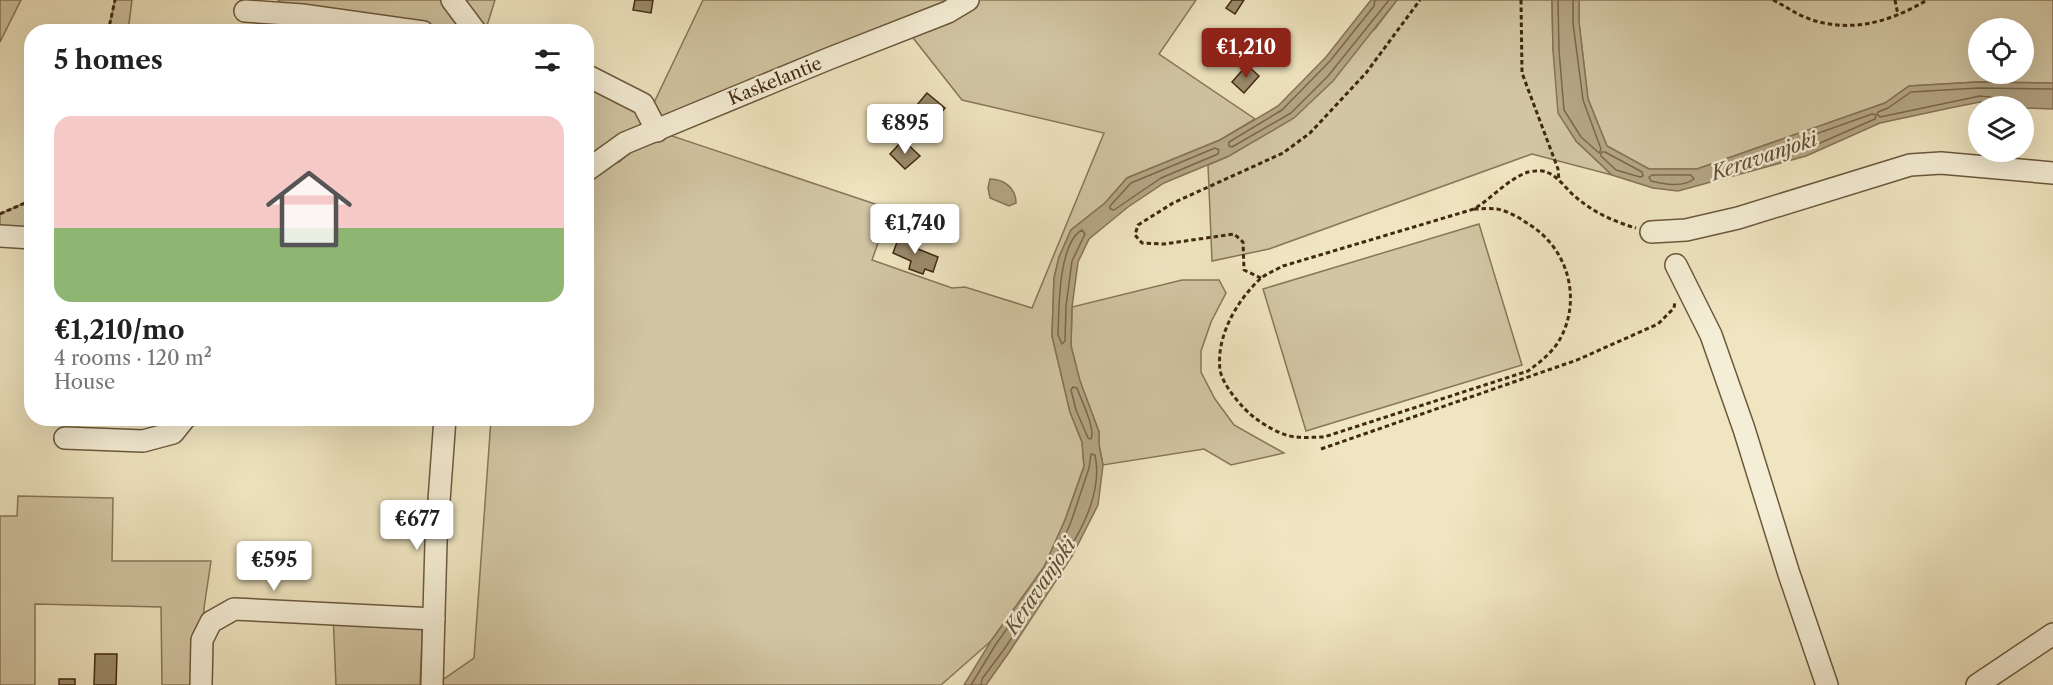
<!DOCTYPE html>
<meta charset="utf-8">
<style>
:root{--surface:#fff;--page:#f6f6f6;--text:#222;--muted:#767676;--line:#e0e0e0;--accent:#8f2418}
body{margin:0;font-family:"Libre Caslon Text",serif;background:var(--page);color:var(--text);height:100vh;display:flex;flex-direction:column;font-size:22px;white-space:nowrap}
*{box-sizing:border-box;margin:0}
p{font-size:20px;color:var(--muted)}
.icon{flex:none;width:33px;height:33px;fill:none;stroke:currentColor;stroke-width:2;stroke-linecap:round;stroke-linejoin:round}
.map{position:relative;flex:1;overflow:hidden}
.details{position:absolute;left:24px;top:24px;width:570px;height:402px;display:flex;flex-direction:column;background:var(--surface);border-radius:24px;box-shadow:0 6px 24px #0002}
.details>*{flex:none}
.controls{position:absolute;left:1968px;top:18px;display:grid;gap:12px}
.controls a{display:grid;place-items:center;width:66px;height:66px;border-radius:50%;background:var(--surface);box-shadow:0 6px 24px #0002;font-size:30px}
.price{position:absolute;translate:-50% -51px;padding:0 14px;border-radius:6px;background:#fff;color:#222;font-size:20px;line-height:39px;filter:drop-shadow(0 2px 3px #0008)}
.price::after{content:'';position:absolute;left:50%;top:36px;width:18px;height:14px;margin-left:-9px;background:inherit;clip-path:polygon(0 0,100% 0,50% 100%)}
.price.selected{background:var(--accent);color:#fff}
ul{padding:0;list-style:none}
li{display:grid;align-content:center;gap:12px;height:318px;padding:0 30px}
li+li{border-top:2px solid var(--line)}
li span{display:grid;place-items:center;height:186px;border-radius:18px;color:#555}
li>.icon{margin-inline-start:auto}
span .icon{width:108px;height:108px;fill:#fffc;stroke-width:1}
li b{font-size:26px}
h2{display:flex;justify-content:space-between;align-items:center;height:72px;padding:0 30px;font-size:26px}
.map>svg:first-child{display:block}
.green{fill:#d1c5a2;stroke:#887759;stroke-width:1.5;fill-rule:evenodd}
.water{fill:#b4a584;stroke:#867356;stroke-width:1.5}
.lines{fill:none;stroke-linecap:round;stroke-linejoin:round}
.shore{stroke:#7a674a;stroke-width:1.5}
.building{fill:#9b8b6c;stroke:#402910;stroke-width:1.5}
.minor-casing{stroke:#6c583c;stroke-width:24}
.path{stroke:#402910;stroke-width:3;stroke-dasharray:4.5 3;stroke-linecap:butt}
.minor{stroke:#f5eed6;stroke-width:21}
.labels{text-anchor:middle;stroke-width:5;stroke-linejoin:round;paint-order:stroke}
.street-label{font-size:18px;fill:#402910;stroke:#f5eed6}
.water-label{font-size:20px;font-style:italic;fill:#634e33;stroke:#f5eed6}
</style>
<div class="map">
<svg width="2053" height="685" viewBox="0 0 2053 685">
<rect width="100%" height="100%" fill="#efe5c0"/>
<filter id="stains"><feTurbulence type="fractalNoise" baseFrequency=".00333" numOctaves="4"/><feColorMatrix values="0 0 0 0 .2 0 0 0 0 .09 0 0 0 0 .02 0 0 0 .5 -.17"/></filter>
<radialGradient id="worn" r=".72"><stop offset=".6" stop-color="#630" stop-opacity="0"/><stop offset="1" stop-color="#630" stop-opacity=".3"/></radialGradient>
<g class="green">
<polygon points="0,0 21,0 0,42"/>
<polygon points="115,0 132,0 128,31 108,31"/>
<polygon points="278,0 495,0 485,32 288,31 291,13"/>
<polygon points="703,0 1196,0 1159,54 1255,119 1220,140 1127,178 1105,203 1071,230 1059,257 1054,278 1052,336 1070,412 1082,442 1084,466 1065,520 1044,567 991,641 941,685 435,685 474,658 491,419 586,418 587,174 619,162 655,132 587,171 587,75 643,104 657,131 890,209 872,260 952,288 965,287 1032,308 1104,133 962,100 906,29 668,126 652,107"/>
<polygon points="1397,0 1552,0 1553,50 1576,141 1612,175 1532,154 1269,249 1212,261 1208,165 1229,156 1375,29"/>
<path d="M1579,0H2053V83L1978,82L1909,86L1885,103L1697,169H1649L1607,146L1588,99L1579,22ZM1978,28H2024V74H1978Z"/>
<polygon points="31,200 31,238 0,236 0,214"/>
<polygon points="1479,224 1522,365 1306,431 1263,289"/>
<polygon points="1182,280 1219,280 1226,293 1211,322 1201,351 1201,372 1215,399 1234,425 1284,453 1231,465 1204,449 1103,465 1099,445 1099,432 1080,381 1071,346 1072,307"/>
<polygon points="18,496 113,498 112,561 211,561 204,608 202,640 210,685 162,685 161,607 35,604 35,685 0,685 0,516 17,516"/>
<polygon points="333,614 423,618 420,685 336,685"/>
</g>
<g class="water">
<polygon points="1371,0 1397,0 1333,81 1294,118 1229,156 1164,183 1128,207 1089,239 1078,262 1072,307 1071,346 1080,381 1099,432 1099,445 1103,465 1098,505 1072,556 1010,651 986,685 964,685 991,641 1044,567 1065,520 1084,467 1082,442 1070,412 1052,336 1054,278 1059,257 1071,230 1105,203 1127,178 1220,140 1278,106 1326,57"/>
<polygon points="1552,0 1579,0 1579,22 1588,99 1607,146 1649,169 1697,169 1885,103 1909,86 1978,82 2053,83 2053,109 2024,108 2024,106 1980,102 1950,108 1880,123 1806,156 1678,191 1653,188 1612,175 1576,141 1558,113 1553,50"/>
<path d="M990,179C1004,179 1016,188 1016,203L1009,206L990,198L988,188Z"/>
</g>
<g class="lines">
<g class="shore">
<polyline points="1375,0 1374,6 1330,61 1282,110 1229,142 1229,146 1232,147 1291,113 1328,76 1389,0"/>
<polyline points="1558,0 1559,50 1564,110 1581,137 1599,153 1601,149 1583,100 1573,23 1573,0"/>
<path d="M1999,106C1999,96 1988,97 1980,96L1880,117L1877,114L1878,112L1888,108L1911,92L1978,88L2053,89"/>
<polygon points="1872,114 1876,115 1875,119 1804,150 1730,170 1727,169 1729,165"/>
<polygon points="1215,148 1219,150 1218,154 1161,178 1114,210 1110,209 1110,206 1131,183"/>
<polygon points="1605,152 1642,172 1643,176 1640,177 1616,170 1601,156 1601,152"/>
<path d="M1652,175H1691L1694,179C1682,188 1664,184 1651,181L1649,177Z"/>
<path d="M1082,230L1085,234L1072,261L1066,306L1065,341L1062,344L1058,335C1059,310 1058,243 1082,230Z"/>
<path d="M1073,387L1077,388C1081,400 1096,429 1091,439L1088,438L1076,410L1071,390Z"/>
<path d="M1091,454L1095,455C1104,496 1076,540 1055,572L1052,573L1050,569L1071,522L1089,468Z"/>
<polyline points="971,685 996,644 1046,575 1050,574 1051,578 1005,648 982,679 981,685"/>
</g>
</g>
<g class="building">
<polygon points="635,0 653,0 651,13 633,10"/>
<polygon points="1232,0 1244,0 1235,14 1226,8"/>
<polygon points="1266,31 1280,40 1272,52 1258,43"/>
<polygon points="1247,65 1259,76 1244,93 1232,82"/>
<polygon points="927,93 945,108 924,133 906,118"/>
<polygon points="903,140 920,156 905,169 890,154"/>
<polygon points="921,212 941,220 937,232 916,224"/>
<polygon points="900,234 921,242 918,249 938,257 933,272 925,269 923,274 909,269 911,261 893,253"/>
<polygon points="95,654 117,654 116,685 94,685"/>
<rect x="59" y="679" width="16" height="6"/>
</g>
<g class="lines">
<defs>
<g id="minor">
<polyline points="452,0 476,32"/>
<polyline points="245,11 302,15 423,32"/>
<polyline points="586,75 643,104 657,131"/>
<polyline points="586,171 625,143 828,59 948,12 968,0"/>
<polyline points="1651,232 1686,230 1738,218 1910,165 1941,163 2053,173"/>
<polyline points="0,236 32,238"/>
<polyline points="1676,265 1711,335 1744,429 1789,574 1827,685"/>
<polyline points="65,438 143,441 173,433 185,418"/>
<polyline points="201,685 202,640 211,622 234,609 434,619"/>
<polyline points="432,685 436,542 445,418"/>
<polyline points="1977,685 2053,634"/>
</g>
</defs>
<use href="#minor" class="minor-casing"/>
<g class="path">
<polyline points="1521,0 1522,73 1558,169 1559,181"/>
<path d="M1773,0C1783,5 1792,11 1802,16C1845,35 1889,23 1927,0"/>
<polyline points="1895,0 1898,15"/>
<polyline points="108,32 115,0"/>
<path d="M1474,209C1482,209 1490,208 1497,209C1509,211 1521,219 1530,225C1568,249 1582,299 1560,339C1553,352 1540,362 1528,371L1324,437C1315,437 1305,438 1296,437C1282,436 1266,426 1255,418C1243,409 1223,386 1220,370C1216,337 1236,302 1259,280C1265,274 1276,270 1283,266L1474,209C1492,198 1508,179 1528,172C1532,171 1542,170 1546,172C1559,176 1567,191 1578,199C1595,213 1615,222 1636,228"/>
<polyline points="0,214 32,200"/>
<polyline points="1261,278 1244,270 1243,242 1234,234 1164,244 1142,243 1135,235 1138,225 1173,203 1283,153 1310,133 1366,73 1420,0"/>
<polyline points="1321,449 1577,360 1658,324 1674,308 1675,301"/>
</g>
<use href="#minor" class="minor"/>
</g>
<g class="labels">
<g class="street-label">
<text transform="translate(775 81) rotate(-22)" y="6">Kaskelantie</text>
</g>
<g class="water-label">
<text transform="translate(1764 156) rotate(-19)" y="7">Keravanjoki</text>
<text transform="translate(1040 586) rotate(-56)" y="7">Keravanjoki</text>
</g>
</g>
<rect width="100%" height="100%" filter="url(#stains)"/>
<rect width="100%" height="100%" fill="url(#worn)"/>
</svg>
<div class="controls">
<a><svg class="icon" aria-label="locate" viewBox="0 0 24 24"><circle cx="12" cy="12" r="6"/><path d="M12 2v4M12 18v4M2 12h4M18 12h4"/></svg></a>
<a><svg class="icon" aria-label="layers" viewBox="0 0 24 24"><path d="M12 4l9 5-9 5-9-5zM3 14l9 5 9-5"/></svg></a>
</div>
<b class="price selected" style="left:1246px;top:79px">€1,210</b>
<b class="price" style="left:905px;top:155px">€895</b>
<b class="price" style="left:915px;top:255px">€1,740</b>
<b class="price" style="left:417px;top:551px">€677</b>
<b class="price" style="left:274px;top:592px">€595</b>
<section class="details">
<h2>5 homes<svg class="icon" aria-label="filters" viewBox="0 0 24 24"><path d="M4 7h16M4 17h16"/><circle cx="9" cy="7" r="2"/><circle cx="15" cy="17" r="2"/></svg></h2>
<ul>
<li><span style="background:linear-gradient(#f6c9c9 60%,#8fb573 0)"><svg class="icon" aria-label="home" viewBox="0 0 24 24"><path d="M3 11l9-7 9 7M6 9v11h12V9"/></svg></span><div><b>€1,210/mo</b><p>4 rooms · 120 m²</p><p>House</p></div></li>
</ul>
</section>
</div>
